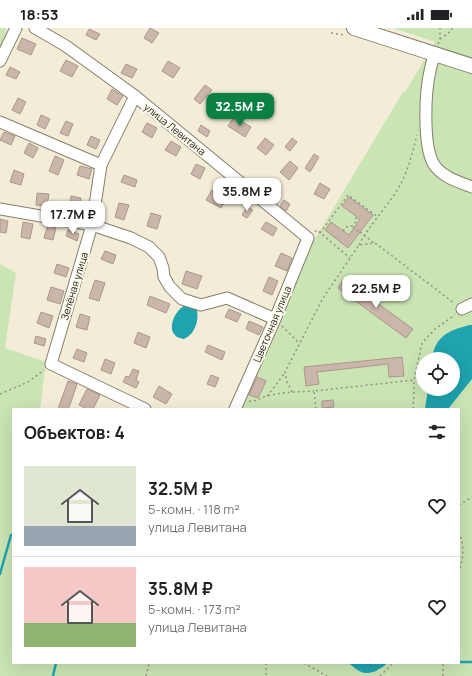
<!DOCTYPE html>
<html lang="ru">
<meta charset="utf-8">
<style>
:root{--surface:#fff;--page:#f6f6f6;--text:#202124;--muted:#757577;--line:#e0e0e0;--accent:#0b8043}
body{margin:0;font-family:Manrope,sans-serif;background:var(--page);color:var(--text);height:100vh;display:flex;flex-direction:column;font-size:15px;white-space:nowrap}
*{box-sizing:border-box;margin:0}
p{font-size:13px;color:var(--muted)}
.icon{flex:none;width:22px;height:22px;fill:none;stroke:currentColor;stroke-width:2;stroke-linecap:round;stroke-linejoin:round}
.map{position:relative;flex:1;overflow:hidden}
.side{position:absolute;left:12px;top:380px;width:448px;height:256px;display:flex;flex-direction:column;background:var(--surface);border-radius:0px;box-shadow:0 4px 16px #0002}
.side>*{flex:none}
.fabs{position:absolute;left:416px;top:324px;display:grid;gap:8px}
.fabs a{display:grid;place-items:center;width:44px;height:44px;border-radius:50%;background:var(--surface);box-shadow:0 4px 16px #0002;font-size:20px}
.price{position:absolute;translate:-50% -34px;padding:0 9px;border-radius:8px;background:#fff;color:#222;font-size:13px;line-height:26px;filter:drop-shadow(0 1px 2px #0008)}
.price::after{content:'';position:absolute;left:50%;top:24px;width:12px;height:9px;margin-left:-6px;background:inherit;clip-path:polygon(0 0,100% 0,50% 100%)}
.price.current{background:var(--accent);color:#fff}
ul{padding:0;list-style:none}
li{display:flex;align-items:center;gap:12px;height:100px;padding:0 12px}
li+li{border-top:1px solid var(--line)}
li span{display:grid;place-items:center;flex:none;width:112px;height:80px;border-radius:0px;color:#555}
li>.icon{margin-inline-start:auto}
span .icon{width:48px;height:48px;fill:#fffc;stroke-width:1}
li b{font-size:17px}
h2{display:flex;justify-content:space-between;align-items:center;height:48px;padding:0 12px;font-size:17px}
.status{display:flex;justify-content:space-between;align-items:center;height:28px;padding:0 20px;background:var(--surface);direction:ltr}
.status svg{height:11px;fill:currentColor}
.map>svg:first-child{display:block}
.green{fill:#cae4b3;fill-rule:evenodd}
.water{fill:#1ea3af}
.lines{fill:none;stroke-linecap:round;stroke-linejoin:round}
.stream{stroke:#1ea3af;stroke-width:2.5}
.building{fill:#cbb6aa;stroke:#ab978c}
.minor-casing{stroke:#847f6c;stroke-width:13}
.major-casing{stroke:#847f6c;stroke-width:16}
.path{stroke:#969283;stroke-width:1.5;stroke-dasharray:2 3;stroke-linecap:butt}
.minor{stroke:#fff;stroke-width:11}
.major{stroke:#fff;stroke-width:14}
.labels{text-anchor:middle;stroke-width:4;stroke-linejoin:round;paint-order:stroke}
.street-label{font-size:10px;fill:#1c1a12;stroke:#fefbee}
</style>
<div class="status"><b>18:53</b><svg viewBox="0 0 49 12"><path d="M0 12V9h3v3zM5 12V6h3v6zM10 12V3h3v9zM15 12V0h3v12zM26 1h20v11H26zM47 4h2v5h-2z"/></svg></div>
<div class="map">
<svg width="472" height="648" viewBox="0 0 472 648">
<rect width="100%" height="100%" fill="#f3edd8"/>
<g class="green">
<polygon points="0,0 6,0 5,13 0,22"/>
<path d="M393,0H472V648H0V236L16,245L5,320L46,334L40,381H13V635H459V381H239L241,377H243L300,236L403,64H405L435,14ZM423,331H453V361H423Z"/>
</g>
<g class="water">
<path d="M184,278L192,279L197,282C199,293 195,306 184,311C181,310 177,310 175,307C167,299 176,282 184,278Z"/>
<path d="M470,297H472V351L448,381H425L428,361C442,361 453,368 459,351L457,346L453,344V331H432C435,308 449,302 470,297Z"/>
<path d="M348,635H387C384,639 380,640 376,643C361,648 360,643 348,635Z"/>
</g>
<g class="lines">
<g class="stream">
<polyline points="0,546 11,507 13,507"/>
<polyline points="459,634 472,634"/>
<polyline points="53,648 56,635"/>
</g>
</g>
<g class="building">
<polygon points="150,0 159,5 152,15 144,10"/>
<polygon points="89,1 100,6 96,12 86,7"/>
<polygon points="22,10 36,16 31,27 17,21"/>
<polygon points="66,32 78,38 72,49 60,43"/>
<polygon points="168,33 180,40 173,50 162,43"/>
<polygon points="126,36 137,41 132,50 121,45"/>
<polygon points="10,39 20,44 16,51 6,47"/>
<polygon points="205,57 212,62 200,76 194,71"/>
<polygon points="112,61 123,68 117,77 107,71"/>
<polygon points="18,70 26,74 20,86 12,82"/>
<polygon points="41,87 50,91 45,101 37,97"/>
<polygon points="234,89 251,99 245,109 228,98"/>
<polygon points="66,93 73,96 68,108 60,105"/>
<polygon points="147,95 157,100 152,110 142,104"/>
<polygon points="201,97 210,103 207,109 198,103"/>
<polygon points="4,104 15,108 11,117 0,112"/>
<polygon points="91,108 100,112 96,121 87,117"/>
<polygon points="265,110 274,117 266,127 257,120"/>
<polygon points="292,110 297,114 290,123 285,119"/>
<polygon points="171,113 181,119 176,128 165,122"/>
<polygon points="29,115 38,120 33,130 24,125"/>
<polygon points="314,126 319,129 310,144 305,140"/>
<polygon points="55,128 64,132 58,147 49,143"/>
<polygon points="290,133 298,140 289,152 280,144"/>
<polygon points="196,136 205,140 200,151 191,146"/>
<polygon points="80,138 92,141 89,151 77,147"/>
<polygon points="14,142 24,146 21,157 10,154"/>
<polygon points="124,147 137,152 135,159 121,154"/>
<polygon points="320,155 330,161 324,171 314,166"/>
<polygon points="212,162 227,170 221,180 206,172"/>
<polygon points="37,165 49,166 47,178 36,177"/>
<polygon points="71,168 81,170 79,183 69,182"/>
<polygon points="349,169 373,187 348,220 325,202 331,194 349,207 356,197 360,191 342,178"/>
<polygon points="284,172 290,176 286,183 280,178"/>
<polygon points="119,175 129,177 124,192 115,189"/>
<polygon points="247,179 253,182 247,190 242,187"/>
<polygon points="151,185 161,188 157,201 147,198"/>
<polygon points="0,191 8,193 6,205 0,204"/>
<polygon points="23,194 33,196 30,211 21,209"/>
<polygon points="266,194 277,200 273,208 261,201"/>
<polygon points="48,197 56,200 53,212 44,210"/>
<polygon points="68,202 79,206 77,213 66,208"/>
<polygon points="105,223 116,227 113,236 101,231"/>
<polygon points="281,225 292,230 287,243 275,238"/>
<polygon points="57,236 69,240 66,249 54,245"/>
<polygon points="186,243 202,248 197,261 182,256"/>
<polygon points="269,249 278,253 272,267 263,263"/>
<polygon points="344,251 413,301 406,310 338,260"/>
<polygon points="95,252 105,255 99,273 89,270"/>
<polygon points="51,259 64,263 60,276 47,272"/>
<polygon points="150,268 170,276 166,285 147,277"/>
<polygon points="229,281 241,286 237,294 225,289"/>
<polygon points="41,284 53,288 49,300 37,295"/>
<polygon points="80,286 90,289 87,302 76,299"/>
<polygon points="249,293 263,299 259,307 246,301"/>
<polygon points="138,304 150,309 146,320 134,315"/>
<polygon points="36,308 46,311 44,318 34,315"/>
<polygon points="208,317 225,324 222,332 205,324"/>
<polygon points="77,321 87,325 84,334 73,330"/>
<polygon points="402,329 404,348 389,349 388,336 317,344 319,356 306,358 304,339"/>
<polygon points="105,331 115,335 111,346 101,342"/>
<polygon points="133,341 139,343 136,352 139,354 136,360 123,354 126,348 129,349"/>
<polygon points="211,347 219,350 215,359 207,356"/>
<polygon points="257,349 266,353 258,370 249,367"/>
<polygon points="68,353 77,356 71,374 68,381 58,381"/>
<polygon points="159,358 172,366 166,376 153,369"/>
<polygon points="87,361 100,367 93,381 87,381 79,377"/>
<polygon points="333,372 334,379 322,380 322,373"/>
</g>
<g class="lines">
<defs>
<g id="minor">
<polyline points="35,0 66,18 135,68 308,210 275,291 235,381"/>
<path d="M435,25C433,31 431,37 430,43C425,64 423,116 433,135C441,149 459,154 472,159"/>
<polyline points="0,33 16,0"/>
<polyline points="135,68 101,137 92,197 51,336 145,381"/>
<polyline points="0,94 101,137"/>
<polyline points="0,181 92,197 131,210 149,219 159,229 163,240 164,249 170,259 182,271 201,277 227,270 275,291"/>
<polyline points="462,281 472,276"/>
</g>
<polyline id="major" points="354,0 472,38"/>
</defs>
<use href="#minor" class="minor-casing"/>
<use href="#major" class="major-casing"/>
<g class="path">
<polyline points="331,5 345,7"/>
<polyline points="440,11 451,3 452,0"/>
<polyline points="438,16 440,11 440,0"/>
<polyline points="353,199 359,204"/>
<polyline points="343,203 346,199 352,198 357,193 356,190 357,189"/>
<polyline points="315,204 317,202 350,230"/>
<polyline points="360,204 374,215"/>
<polyline points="320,205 348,167 378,189"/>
<path d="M359,217C369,198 384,182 396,164C407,147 412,127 417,107"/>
<polyline points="282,298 300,316"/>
<polyline points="292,364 287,354 285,344 323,270 359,217 375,215 454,275"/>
<polyline points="0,366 28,354 44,342"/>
<polyline points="267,368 276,357 285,344"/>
<path d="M249,373C256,374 260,370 267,368C282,364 298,364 314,363"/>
<polyline points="316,381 314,363 414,352"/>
<polyline points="413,381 414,364 414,352 422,315 435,301 455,287"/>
<polyline points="459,477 472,469"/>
<path d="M459,504C465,519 463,531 459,545"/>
<polyline points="266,635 266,647 268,648"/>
<polyline points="304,635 327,648"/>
<polyline points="146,648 149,635"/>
<polyline points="380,648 393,635"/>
<polyline points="443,648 443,635"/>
</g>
<use href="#minor" class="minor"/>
<use href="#major" class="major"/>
</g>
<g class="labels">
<g class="street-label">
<text transform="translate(175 101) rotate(39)" y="4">улица Левитана</text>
<text transform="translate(74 258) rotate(-73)" y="4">Зелёная улица</text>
<text transform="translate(272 296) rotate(-67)" y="4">Цветочная улица</text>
</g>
</g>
</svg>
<div class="fabs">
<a><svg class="icon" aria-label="locate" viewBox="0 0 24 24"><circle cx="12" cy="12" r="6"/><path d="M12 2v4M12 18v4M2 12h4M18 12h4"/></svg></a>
</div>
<b class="price current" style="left:240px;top:99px">32.5M ₽</b>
<b class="price" style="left:247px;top:184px">35.8M ₽</b>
<b class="price" style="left:73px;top:207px">17.7M ₽</b>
<b class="price" style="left:376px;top:281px">22.5M ₽</b>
<section class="side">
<h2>Объектов: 4<svg class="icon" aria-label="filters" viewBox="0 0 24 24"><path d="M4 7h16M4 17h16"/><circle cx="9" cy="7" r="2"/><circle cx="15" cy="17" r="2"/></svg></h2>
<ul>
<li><span style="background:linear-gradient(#dfe7d0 75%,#9aa5b1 0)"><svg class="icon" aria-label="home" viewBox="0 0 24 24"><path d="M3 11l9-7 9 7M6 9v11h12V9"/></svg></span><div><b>32.5M ₽</b><p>5-комн. · 118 m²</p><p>улица Левитана</p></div><svg class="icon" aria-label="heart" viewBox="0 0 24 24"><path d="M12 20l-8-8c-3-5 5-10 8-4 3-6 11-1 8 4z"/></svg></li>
<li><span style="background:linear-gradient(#f6c9c9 70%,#8fb573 0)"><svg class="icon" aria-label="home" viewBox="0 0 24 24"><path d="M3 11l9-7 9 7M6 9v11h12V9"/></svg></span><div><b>35.8M ₽</b><p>5-комн. · 173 m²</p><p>улица Левитана</p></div><svg class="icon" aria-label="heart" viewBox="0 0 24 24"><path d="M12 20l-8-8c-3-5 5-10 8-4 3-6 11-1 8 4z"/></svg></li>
</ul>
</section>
</div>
